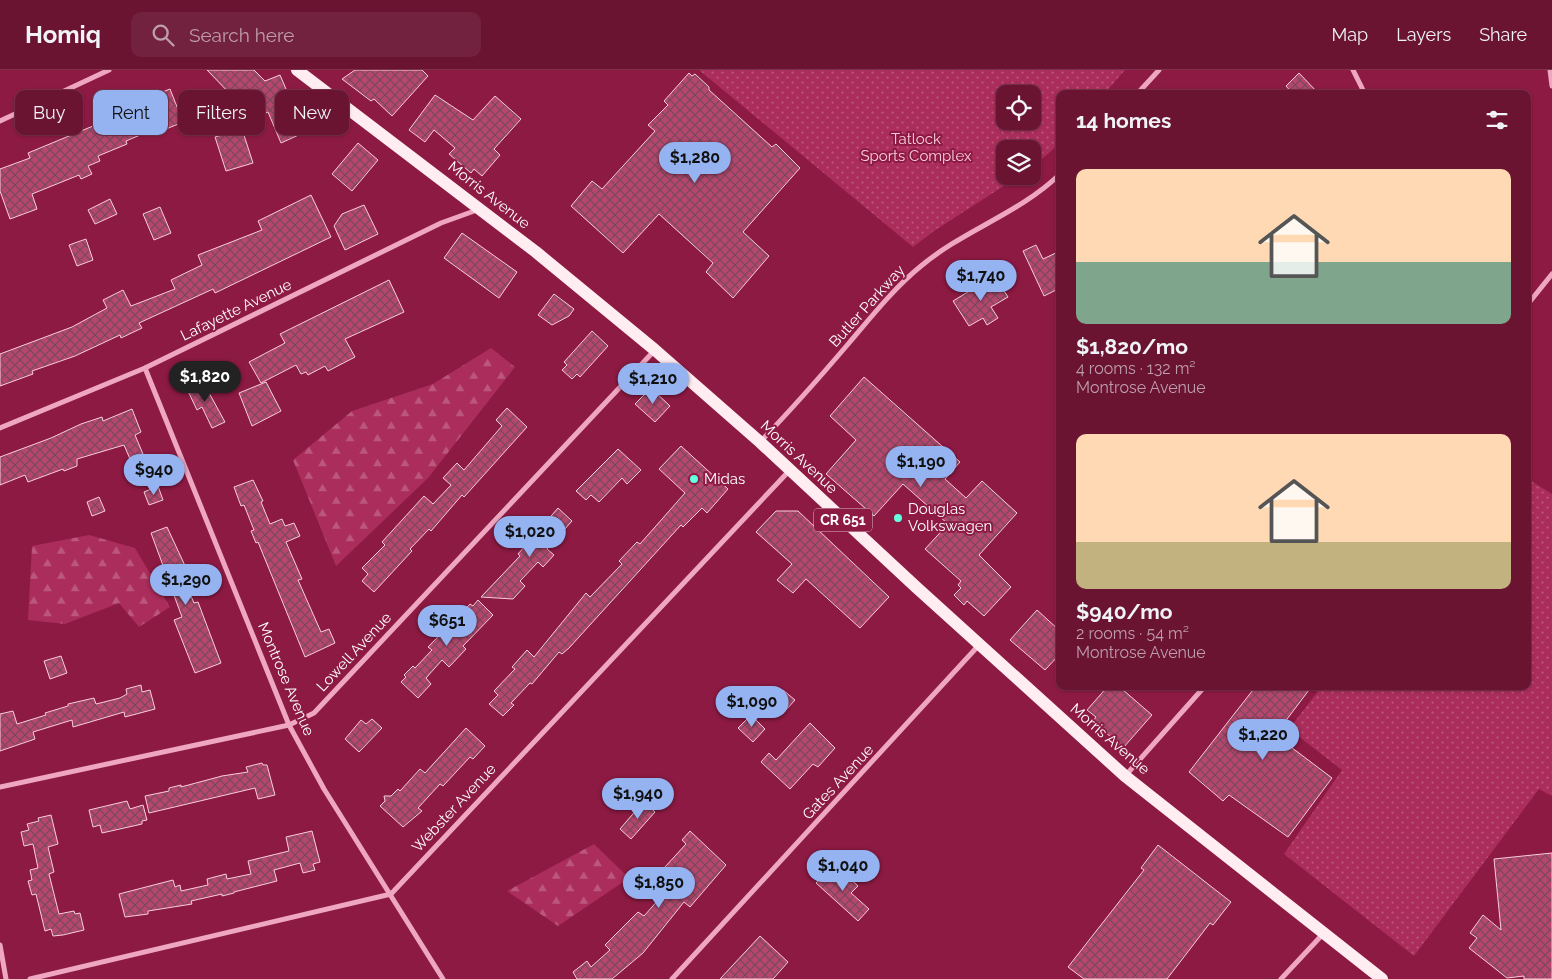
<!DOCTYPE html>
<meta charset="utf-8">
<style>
:root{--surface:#6a1432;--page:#72213e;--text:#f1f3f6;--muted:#be9eac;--line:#7d334d;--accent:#95b2f1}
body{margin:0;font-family:Raleway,sans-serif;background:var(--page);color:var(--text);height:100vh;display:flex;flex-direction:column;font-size:19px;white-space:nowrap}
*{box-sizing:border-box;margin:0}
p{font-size:16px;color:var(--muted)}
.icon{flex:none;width:28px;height:28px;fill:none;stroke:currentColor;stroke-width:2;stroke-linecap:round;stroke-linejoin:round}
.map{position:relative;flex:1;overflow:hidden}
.panel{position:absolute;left:1056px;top:20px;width:475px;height:600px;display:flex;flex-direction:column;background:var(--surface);border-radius:10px;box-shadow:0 1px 4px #0004,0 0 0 1px var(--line)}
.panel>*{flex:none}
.guide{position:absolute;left:15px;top:20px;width:475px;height:45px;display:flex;gap:10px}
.controls{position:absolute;left:996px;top:15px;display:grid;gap:10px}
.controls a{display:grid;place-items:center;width:45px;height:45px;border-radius:10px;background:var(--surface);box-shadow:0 1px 4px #0004,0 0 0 1px var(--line);font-size:25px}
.price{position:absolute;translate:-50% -42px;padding:0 11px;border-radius:18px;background:var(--accent);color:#111;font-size:16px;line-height:32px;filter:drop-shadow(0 1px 2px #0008)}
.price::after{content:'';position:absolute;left:50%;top:30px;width:15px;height:11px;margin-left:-8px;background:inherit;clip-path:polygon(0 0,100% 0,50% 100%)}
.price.current{background:#222;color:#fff}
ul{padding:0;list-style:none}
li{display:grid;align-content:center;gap:10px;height:265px;padding:0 20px}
li span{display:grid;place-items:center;height:155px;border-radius:10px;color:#555}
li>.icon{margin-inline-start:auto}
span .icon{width:90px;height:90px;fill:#fffc;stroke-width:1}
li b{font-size:21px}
h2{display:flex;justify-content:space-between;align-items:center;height:60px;padding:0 20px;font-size:21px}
.chip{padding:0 18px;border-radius:10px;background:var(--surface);box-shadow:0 1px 4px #0004,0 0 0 1px var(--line);font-size:18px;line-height:45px}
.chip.current{background:var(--accent);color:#111}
header{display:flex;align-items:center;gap:30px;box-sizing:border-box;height:70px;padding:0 25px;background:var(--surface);border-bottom:1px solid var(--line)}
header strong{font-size:24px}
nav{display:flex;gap:28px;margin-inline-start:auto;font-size:18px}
.search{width:350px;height:45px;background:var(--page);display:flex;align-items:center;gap:12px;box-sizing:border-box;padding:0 18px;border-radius:10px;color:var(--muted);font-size:19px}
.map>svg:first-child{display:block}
.forest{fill:url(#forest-firs)}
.park{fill:url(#park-dots);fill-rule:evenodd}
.building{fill:url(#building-cross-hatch);stroke:#faccdd}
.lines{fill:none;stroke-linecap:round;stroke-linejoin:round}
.street{stroke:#eea6c1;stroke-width:5}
.primary{stroke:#ffedf2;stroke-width:12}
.poi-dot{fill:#63ffde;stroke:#8d1a43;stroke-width:2}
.labels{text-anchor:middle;stroke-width:4;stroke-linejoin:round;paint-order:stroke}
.shield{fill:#8d1a43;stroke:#ddbac7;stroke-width:1}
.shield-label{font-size:14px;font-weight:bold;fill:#fff}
.park-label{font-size:15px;fill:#faccdd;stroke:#8d1a43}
.street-label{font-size:15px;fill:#fff;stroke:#8d1a43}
.poi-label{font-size:15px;fill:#fff;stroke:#8d1a43;text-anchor:start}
</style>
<header>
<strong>Homiq</strong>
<div class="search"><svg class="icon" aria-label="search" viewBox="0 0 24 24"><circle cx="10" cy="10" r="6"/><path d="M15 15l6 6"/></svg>Search here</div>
<nav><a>Map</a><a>Layers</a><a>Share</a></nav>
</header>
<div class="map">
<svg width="1552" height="909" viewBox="0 0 1552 909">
<defs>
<pattern id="forest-firs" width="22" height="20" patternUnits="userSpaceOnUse" patternTransform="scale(1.25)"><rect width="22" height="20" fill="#ab2d5b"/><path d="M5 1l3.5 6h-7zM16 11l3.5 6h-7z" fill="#bc577c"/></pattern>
<pattern id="park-dots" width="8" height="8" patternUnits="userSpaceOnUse" patternTransform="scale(1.25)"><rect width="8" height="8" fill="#ab2d5b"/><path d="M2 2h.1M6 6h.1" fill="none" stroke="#bc577c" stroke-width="1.8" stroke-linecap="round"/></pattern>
<pattern id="building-cross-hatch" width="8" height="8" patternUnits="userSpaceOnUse" patternTransform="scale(1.25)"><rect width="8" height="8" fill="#b7466f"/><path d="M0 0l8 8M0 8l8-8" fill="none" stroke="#7c495c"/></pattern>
</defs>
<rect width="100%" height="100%" fill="#8d1a43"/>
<g class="forest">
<polygon points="491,278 515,297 428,408 336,496 293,390 352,341 433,314"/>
<polygon points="89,465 135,478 170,537 139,557 119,533 65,554 28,550 32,476"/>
<polygon points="594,774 629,808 558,856 507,821"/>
</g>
<g class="park">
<path d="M699,0H1125L1104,24H1060V73L1033,97L1032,79H1005V106H1019L934,161L913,177ZM1005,24H1032V51H1005Z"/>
<polygon points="1528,409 1552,424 1552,726 1539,719 1414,886 1284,784 1342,700 1289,659 1322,616 1528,616"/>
</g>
<g class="building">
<polygon points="207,0 254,0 265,11 280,5 295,40 304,36 314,58 281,73 268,42 245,52 234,28"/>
<polygon points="355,0 422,0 428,6 392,46 374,29 371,31 342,9"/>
<polygon points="689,3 692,6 695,4 709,17 709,20 772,77 776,74 800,98 743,162 769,186 733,228 706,202 713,193 659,144 623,183 571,136 592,111 602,119 655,61 648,55 668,35 664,31"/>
<polygon points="1299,3 1319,24 1293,24 1286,16"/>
<polygon points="170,19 183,52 154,64 152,60 126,71 127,74 98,86 100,91 88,96 92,104 81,109 79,105 32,124 37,139 10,149 0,121 0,99 30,88 28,83 93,56 129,39 127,36"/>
<polygon points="435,25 473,50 495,26 521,49 494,79 500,85 482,106 474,99 471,103 449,84 455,78 434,60 425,72 409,60"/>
<polygon points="242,59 253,93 226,101 215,67"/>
<polygon points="358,73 378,90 352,121 332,104"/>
<polygon points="311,125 331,167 215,223 213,219 139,253 142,258 121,268 120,265 75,286 32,301 33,304 0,316 0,284 72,257 107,238 103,230 123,220 131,236 175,219 171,210 202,195 198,185 262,160 258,151"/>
<polygon points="110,129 117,144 95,154 88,140"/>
<polygon points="364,135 378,164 345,180 334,156 342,144"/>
<polygon points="160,137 171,163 154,170 143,144"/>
<polygon points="462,163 517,202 499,228 444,188"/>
<polygon points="86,169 93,190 77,196 69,175"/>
<polygon points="1036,175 1043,189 1060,181 1060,210 1055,212 1058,219 1044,226 1023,181"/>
<polygon points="994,206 1008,227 991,237 998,248 987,255 983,248 969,256 953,231"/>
<polygon points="389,210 404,242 345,269 355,287 328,301 325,296 308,305 306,302 301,304 296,295 261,313 249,292 285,273 280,264"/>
<polygon points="554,224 574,239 569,246 552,255 538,245"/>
<polygon points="592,261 608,276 580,307 577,304 572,309 562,300 567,295 564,292"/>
<polygon points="864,307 960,392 945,409 966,428 982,411 1017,443 979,485 1011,517 984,546 967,531 964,535 954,525 961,518 958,515 961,511 925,479 948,454 903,414 874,446 826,404 856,370 830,346"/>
<polygon points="202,310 225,352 212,358 202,337 197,340 186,317"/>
<polygon points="266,312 281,341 252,356 239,323"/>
<polygon points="651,318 670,336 655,352 635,334"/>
<polygon points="507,338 527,357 464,427 462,425 431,461 429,459 410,479 412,481 374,522 362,511 368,504 362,498 385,475 382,472 424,426 433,434 451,415 443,408 457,393 464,400 502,356 496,350"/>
<polygon points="132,339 141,362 135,365 143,384 130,389 124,375 77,389 77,396 64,401 63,399 28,412 25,405 0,415 0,387 51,368 81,354 102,347 103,351"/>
<polygon points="681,376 728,419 707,443 702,438 683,457 681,455 569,578 562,584 559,582 532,614 530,613 511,633 514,635 503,646 489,634 498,625 494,621 515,599 512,597 527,580 534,587 586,523 590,527 622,494 619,491 637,472 640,474 685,423 659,399"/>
<polygon points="618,379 641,400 627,414 622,408 599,432 591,425 586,430 576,421"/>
<polygon points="253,410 263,431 261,432 270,454 282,449 285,456 294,453 300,466 286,472 302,509 298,510 321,562 329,559 335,573 305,587 258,472 256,473 251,461 254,460 244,435 241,436 234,417"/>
<polygon points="158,416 163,430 149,435 144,422"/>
<polygon points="99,427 105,441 92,446 87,432"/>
<polygon points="558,438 572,451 547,479 554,485 543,497 538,492 520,511 525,516 513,529 481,527 520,486 518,484"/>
<polygon points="776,441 798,441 889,527 860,558 806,509 793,523 777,510 792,494 756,462"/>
<polygon points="167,457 187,500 184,502 188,511 185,512 194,533 198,532 221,593 195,603 174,550 182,547 151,463"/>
<polygon points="478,530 493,545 463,576 466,579 449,597 442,590 426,608 431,614 418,628 401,612 406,607 404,605 413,596 415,598 432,580 428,577 470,534 473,536"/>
<polygon points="1037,540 1060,561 1060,584 1045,600 1010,570"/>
<polygon points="61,586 67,603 50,609 44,591"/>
<polygon points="141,615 142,622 150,620 155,639 125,647 124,642 73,657 72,650 33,662 35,669 0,681 0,644 13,641 17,654 46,645 45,643 68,636 68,634 94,628 96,634 120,628 127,624 126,619"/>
<polygon points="1108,616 1114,616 1120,621 1122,619 1152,645 1123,678 1093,651 1096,647 1087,640"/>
<polygon points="1256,616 1312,616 1275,665 1332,708 1288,767 1229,725 1223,731 1189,702"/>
<polygon points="783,620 795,630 785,641 774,630"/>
<polygon points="751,645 765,659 753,672 738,658"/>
<polygon points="372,649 382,658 359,682 345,669 361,650 366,654"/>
<polygon points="810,653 835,678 818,697 813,694 790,719 761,692 769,683 776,690"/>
<polygon points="466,658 485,676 473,689 470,687 443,716 440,714 418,738 422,741 403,757 380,736 385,731 384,726 391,726 398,719 400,721 420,699 425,703"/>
<polygon points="262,693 263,695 267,695 275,725 258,729 255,718 149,743 145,726 169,721 169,718 181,715 181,717 222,706 248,702 246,697"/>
<polygon points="127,731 130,739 143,735 147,750 142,751 142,754 102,763 100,755 93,757 89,740"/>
<polygon points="644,731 655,742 631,769 620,759"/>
<polygon points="51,745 58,774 48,777 54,802 49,804 59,844 74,841 75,844 80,843 84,860 63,865 53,866 51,859 45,861 36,824 32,825 28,811 32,810 30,800 38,798 33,774 24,776 21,762 29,760 27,754 39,751 38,748"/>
<polygon points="312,761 320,792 313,794 315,800 303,803 300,793 274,800 277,811 234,822 234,823 222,826 222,824 191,831 192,834 148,841 148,844 125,847 119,824 173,810 175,817 180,815 181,821 208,815 207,809 226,804 227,809 251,804 248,791 289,781 286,767"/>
<polygon points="690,761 726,795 690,837 684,832 643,883 612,909 577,909 573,902 587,891 591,897 610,880 605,875 638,842 644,846 669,818 662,812 669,803 664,798 686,774 682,770"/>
<polygon points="1158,775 1231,832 1213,855 1210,853 1167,909 1084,909 1068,897 1144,800 1141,798"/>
<polygon points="1552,783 1552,909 1524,909 1524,906 1507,908 1469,878 1477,868 1470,863 1483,845 1501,860 1494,789"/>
<polygon points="834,794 858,816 851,823 869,839 858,851 816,813"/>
<polygon points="760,866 788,892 773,909 720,909"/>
</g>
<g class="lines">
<g class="street">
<polyline points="1353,0 1365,24"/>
<polyline points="1550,0 1552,16"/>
<polyline points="1137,24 1159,0"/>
<polyline points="0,51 109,0"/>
<polyline points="1528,234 1552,204"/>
<polyline points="145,298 289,655 324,719 443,909"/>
<polyline points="0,358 145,298 441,153 477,140"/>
<path d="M760,372C791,340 820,307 849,273C872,246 894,218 921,196C964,160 1020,143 1060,104"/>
<polyline points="1126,705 1205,616"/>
<polyline points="0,717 289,655 314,643 654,281"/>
<polyline points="0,875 6,909"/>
<polyline points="30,909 391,824 789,401"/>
<polyline points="672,909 979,575"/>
<polyline points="1281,909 1323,864"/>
</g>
<polyline class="primary" points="297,0 536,182 655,280 760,372 916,517 1125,706 1382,909"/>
</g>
<g class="poi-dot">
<circle cx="694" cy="409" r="5"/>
<circle cx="898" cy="448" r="5"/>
</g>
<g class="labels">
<rect class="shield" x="814" y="438.5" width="58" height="23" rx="4"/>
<g class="shield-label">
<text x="843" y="455">CR 651</text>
</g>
<g class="park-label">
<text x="916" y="74">Tatlock<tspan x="916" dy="17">Sports Complex</tspan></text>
</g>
<g class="street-label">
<text transform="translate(489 125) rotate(38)" y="5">Morris Avenue</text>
<text transform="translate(867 236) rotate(-48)" y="5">Butler Parkway</text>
<text transform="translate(236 240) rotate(-26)" y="5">Lafayette Avenue</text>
<text transform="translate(799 387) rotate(43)" y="5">Morris Avenue</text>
<text transform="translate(354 582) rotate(-47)" y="5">Lowell Avenue</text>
<text transform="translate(286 609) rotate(67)" y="5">Montrose Avenue</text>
<text transform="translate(1110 669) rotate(41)" y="5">Morris Avenue</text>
<text transform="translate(838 712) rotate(-47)" y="5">Gates Avenue</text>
<text transform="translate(454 738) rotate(-47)" y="5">Webster Avenue</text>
</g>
<g class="poi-label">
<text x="704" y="414">Midas</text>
<text x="908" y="444">Douglas<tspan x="908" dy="17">Volkswagen</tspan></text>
</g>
</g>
</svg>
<div class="controls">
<a><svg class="icon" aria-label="locate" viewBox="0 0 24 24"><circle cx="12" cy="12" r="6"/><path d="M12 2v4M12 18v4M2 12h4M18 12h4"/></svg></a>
<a><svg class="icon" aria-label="layers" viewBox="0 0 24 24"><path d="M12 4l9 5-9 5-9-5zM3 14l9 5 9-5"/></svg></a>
</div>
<b class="price" style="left:695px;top:114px">$1,280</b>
<b class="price" style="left:981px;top:232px">$1,740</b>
<b class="price current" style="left:205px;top:333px">$1,820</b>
<b class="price" style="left:653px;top:335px">$1,210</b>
<b class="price" style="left:921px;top:418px">$1,190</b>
<b class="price" style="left:154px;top:426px">$940</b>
<b class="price" style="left:530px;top:488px">$1,020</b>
<b class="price" style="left:186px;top:536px">$1,290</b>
<b class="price" style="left:447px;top:577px">$651</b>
<b class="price" style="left:752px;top:658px">$1,090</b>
<b class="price" style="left:1263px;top:691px">$1,220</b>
<b class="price" style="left:638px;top:750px">$1,940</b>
<b class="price" style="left:843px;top:822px">$1,040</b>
<b class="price" style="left:659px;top:839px">$1,850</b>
<div class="guide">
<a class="chip">Buy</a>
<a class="chip current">Rent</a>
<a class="chip">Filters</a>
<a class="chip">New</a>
</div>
<section class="panel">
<h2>14 homes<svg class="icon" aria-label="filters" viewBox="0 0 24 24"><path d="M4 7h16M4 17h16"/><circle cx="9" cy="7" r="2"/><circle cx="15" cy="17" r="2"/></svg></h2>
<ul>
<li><span style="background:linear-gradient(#ffd9b3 60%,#7fa58c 0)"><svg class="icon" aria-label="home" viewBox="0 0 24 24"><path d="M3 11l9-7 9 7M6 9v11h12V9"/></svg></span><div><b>$1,820/mo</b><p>4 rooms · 132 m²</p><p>Montrose Avenue</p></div></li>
<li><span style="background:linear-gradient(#ffd9b3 70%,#c2b280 0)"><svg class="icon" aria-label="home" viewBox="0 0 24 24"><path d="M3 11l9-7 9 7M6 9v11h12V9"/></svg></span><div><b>$940/mo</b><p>2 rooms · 54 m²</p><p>Montrose Avenue</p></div></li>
</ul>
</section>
</div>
